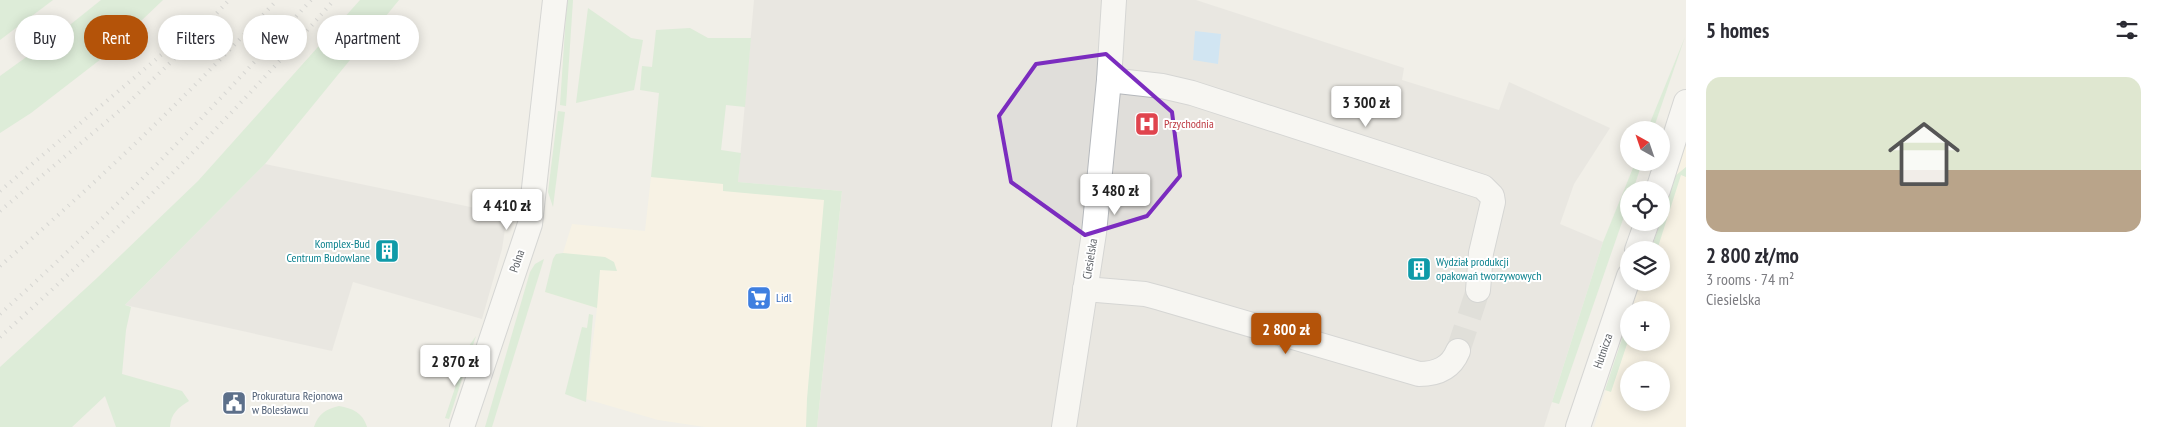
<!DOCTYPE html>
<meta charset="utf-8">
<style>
:root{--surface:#fff;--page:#f2f2f3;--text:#2b2b33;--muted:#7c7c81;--line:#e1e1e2;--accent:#b45309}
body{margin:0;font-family:"PT Sans Narrow",sans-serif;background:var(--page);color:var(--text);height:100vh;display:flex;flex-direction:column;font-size:19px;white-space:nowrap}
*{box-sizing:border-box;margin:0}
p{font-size:16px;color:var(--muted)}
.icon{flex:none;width:28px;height:28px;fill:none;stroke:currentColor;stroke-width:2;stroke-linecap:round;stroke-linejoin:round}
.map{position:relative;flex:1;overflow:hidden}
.side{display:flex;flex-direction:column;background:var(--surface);width:475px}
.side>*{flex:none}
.hud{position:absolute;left:15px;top:15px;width:475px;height:45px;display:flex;gap:10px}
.needle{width:32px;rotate:320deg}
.tools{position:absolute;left:1620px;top:121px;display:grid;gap:10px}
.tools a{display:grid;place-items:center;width:50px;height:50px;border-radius:50%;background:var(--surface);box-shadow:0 2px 12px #0003;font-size:25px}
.price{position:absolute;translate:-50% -42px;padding:0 11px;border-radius:5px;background:#fff;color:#222;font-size:16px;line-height:32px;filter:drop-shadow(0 1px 2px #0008)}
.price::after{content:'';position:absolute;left:50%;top:30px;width:15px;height:11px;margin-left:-8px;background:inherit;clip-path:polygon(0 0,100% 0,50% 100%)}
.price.on{background:var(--accent);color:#fff}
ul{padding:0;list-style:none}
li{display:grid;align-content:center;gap:10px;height:265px;padding:0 20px}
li+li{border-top:1px solid var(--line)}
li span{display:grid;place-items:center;height:155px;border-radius:15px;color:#555}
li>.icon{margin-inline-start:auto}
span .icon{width:90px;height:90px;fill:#fffc;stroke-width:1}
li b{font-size:21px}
h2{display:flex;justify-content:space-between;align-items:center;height:60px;padding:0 20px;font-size:21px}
.tag{padding:0 18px;border-radius:22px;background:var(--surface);box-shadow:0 2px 12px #0003;font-size:18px;line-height:45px}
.tag.on{background:var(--accent);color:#fff}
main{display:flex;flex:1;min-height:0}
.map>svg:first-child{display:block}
.commercial{fill:#fef7e0;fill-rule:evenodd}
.industrial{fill:#e0deda}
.green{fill:#c5e8c5}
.water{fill:#aadaff}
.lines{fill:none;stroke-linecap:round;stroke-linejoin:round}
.minor-tunnel{stroke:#ccccc8;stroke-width:24;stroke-dasharray:24 12;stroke-linecap:butt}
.minor-casing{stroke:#b5b8bc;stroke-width:26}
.minor{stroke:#fff;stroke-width:24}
.rail{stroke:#b6b7b8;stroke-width:4;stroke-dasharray:1 6;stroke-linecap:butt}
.marked{fill:none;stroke:#7b2cbf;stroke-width:4;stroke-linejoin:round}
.labels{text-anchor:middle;stroke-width:4;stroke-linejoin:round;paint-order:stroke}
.health-label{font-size:12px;fill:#be3a42;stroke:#fff;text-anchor:start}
.culture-label{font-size:12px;fill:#0d838f;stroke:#fff;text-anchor:end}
.street-label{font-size:12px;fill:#5f6368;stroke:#fff}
.shop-label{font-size:12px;fill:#366cbe;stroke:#fff;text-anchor:start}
.service-label{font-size:12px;fill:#4e5e75;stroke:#fff;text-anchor:start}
</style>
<main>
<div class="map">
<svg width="1686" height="427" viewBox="0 0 1686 427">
<rect width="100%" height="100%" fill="#f1efe8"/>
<g class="commercial">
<path d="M1686,143V427H1594L1629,318V342H1661V310H1631L1640,283L1661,282V250H1651ZM1629,370H1661V402H1629Z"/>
<polygon points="651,177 842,191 817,427 705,427 658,420 586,399 597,308 545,292 563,253 572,224 645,231"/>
</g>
<g class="industrial">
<polygon points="754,0 1196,0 1404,68 1402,80 1499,110 1509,82 1610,128 1574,184 1560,224 1603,242 1544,427 817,427 842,191 738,182"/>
<polygon points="265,164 480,209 507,216 502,249 482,319 353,282 332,351 125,305"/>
</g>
<g class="green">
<polygon points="0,0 53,0 0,40"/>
<polygon points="101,0 163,0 101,59 31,113 0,133 0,76 61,32"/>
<path d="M360,0H399L265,164L125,305L131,307L126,330L122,374L182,391L189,401C178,408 171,413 170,427H116L105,396L72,427H0V367L97,278L198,181Z"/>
<polygon points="567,0 573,0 566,106 560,105"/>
<polygon points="588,8 631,38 643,40 634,90 576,103"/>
<polygon points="690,28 708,38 751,38 745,107 726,105 721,150 741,153 738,182 842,191 817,427 806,427 807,399 824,200 723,191 723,184 651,177 659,93 640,90 642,66 652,67 656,30"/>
<polygon points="1685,37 1653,130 1647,130"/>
<polygon points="558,111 565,112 553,207 548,192"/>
<polygon points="1635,163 1642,163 1633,190 1629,190 1629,202 1559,404 1552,402 1603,242"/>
<polygon points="1686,167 1686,177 1681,175 1657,250 1651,250 1675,176"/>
<polygon points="563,253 605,257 614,262 617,271 600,270 597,308 545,292 553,259 556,254"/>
<polygon points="544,259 492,427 485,427 530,272 535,264"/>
<polygon points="589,314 593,315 586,402 565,394 582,327 587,328"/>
<polygon points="1629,318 1629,338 1611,392 1605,390"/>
<polygon points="476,336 449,419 445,418 469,346"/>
<path d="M339,406C352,408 363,413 367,427H314C318,414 326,409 339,406Z"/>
</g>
<polygon class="water" points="1195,31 1221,34 1218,64 1193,60"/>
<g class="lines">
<polyline class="minor-tunnel" points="1458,351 1478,290"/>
<defs>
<g id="minor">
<polyline points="1109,80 1162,86 1192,93 1483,187 1492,196 1493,202 1481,253 1478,290"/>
<polyline points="1658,190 1686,102"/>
<polyline points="1637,250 1647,222"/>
<path d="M1085,289L1145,294L1160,298L1419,374C1437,374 1451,368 1458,351"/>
<polyline points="462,427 530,224 555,0"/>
<polyline points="1064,427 1094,233 1109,80 1114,0"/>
<polyline points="1578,427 1629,276"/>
</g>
</defs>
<use href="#minor" class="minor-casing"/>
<use href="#minor" class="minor"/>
<g class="rail">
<polyline points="0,191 199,23"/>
<polyline points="0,211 124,107 173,60 229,0"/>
<path d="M0,266C98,182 189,94 277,0"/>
<path d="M0,314C110,215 212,110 311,0"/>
<path d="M0,337C118,231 230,119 334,0"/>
</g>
</g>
<path d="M0 0H1686V427H0ZM1106,54L1172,112L1180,176L1147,216L1085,235L1011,182L999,116L1036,64Z" fill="#f1efe8" fill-opacity=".55" fill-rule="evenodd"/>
<path class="marked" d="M1106,54L1172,112L1180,176L1147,216L1085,235L1011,182L999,116L1036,64Z"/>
<defs>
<symbol id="hospital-square" viewBox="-11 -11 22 22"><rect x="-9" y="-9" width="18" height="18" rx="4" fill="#e0444e" stroke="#fff"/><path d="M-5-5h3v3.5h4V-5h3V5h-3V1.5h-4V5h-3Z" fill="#fff"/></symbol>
<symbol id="building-square" viewBox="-11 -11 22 22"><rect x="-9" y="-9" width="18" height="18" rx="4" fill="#0f9aa8" stroke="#fff"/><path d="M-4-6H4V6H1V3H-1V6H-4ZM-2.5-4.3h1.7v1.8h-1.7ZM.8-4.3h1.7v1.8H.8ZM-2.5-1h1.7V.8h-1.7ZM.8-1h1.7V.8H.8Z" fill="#fff"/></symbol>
<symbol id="supermarket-square" viewBox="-11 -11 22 22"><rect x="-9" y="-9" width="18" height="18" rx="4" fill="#3f7fe0" stroke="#fff"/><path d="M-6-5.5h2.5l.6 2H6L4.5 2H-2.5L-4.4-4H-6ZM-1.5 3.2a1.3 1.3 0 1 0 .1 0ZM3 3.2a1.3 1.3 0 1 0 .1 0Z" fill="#fff"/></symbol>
<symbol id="civic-square" viewBox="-11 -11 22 22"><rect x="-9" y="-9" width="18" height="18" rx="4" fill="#5c6f8a" stroke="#fff"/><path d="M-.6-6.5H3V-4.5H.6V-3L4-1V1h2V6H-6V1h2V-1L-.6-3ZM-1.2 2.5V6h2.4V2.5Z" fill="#fff"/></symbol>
</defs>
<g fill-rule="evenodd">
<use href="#hospital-square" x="1133" y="110" width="28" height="28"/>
<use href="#building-square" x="373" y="237" width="28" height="28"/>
<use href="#building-square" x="1405" y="255" width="28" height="28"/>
<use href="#supermarket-square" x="745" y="284" width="28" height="28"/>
<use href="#civic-square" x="220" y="389" width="28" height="28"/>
</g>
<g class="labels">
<g class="health-label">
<text x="1164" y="128">Przychodnia</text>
</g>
<g class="culture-label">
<text x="370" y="248">Komplex-Bud<tspan x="370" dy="14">Centrum Budowlane</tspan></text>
<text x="1436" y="266" text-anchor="start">Wydział produkcji<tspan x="1436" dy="14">opakowań tworzywowych</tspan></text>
</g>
<g class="street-label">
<text transform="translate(1090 259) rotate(-81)" y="4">Ciesielska</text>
<text transform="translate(517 261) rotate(-71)" y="4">Polna</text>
<text transform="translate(1603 351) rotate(-71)" y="4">Hutnicza</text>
</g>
<g class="shop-label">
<text x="776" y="302">Lidl</text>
</g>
<g class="service-label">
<text x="252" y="400">Prokuratura Rejonowa<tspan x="252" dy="14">w Bolesławcu</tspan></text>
</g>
</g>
</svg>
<div class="tools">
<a><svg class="needle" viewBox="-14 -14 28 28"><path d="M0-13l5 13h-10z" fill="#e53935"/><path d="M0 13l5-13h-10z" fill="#7c7c81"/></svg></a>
<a><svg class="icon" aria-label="locate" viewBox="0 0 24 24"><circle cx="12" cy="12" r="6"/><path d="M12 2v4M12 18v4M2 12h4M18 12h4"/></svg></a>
<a><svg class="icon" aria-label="layers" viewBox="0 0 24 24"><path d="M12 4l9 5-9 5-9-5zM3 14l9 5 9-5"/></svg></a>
<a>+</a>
<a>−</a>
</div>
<b class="price" style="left:1366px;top:128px">3 300 zł</b>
<b class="price" style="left:1115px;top:216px">3 480 zł</b>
<b class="price" style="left:507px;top:231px">4 410 zł</b>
<b class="price on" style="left:1286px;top:355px">2 800 zł</b>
<b class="price" style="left:455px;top:387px">2 870 zł</b>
<div class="hud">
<a class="tag">Buy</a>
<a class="tag on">Rent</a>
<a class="tag">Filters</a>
<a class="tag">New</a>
<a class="tag">Apartment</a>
</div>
</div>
<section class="side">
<h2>5 homes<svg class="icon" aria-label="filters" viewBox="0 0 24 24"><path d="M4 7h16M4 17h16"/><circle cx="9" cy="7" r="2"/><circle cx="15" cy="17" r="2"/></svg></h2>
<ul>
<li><span style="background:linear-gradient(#dfe7d0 60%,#b9a48a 0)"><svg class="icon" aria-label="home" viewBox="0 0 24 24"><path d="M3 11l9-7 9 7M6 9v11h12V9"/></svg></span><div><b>2 800 zł/mo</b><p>3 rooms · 74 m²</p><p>Ciesielska</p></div></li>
</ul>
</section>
</main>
